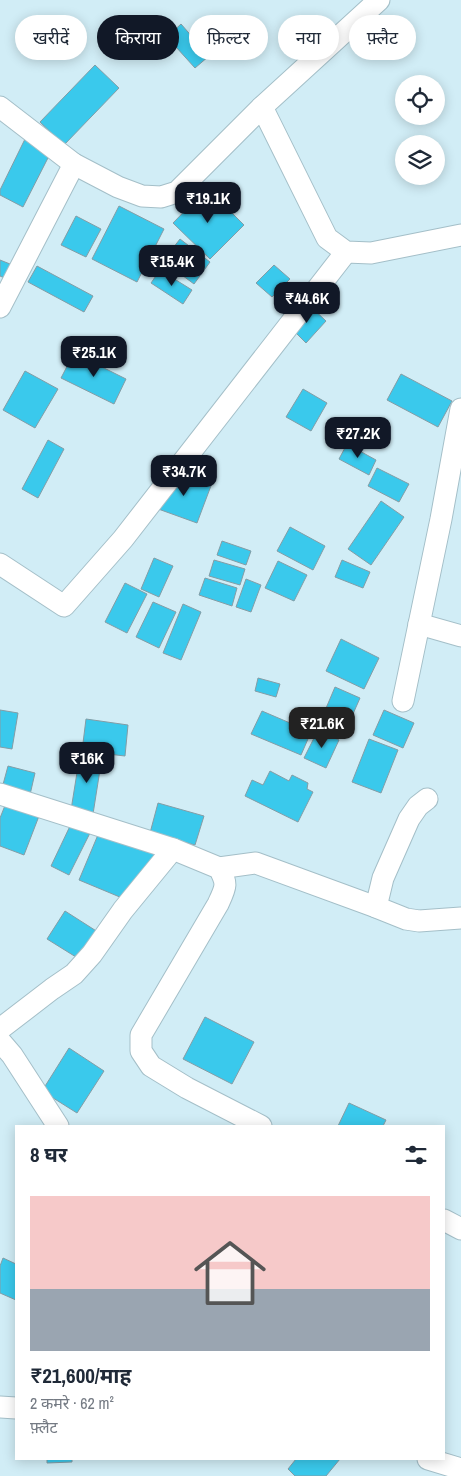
<!DOCTYPE html>
<html lang="hi">
<meta charset="utf-8">
<style>
:root{--surface:#fff;--page:#f6f6f7;--text:#1f2937;--muted:#747a83;--accent:#111827}
body{margin:0;font-family:"Archivo Narrow","Noto Sans Devanagari",sans-serif;background:var(--page);color:var(--text);height:100vh;display:flex;flex-direction:column;font-size:19px;white-space:nowrap}
*{box-sizing:border-box;margin:0}
p{font-size:16px;color:var(--muted)}
.icon{flex:none;width:28px;height:28px;fill:none;stroke:currentColor;stroke-width:2;stroke-linecap:round;stroke-linejoin:round}
.map{position:relative;flex:1;overflow:hidden}
.panel{position:absolute;left:15px;top:1125px;width:430px;height:335px;display:flex;flex-direction:column;background:var(--surface);border-radius:0px;box-shadow:0 2px 12px #0003}
.panel>*{flex:none}
.guide{position:absolute;left:15px;top:15px;width:431px;height:45px;display:flex;gap:10px}
.controls{position:absolute;left:395px;top:75px;display:grid;gap:10px}
.controls a{display:grid;place-items:center;width:50px;height:50px;border-radius:50%;background:var(--surface);box-shadow:0 2px 12px #0003;font-size:25px}
.price{position:absolute;translate:-50% -42px;padding:0 11px;border-radius:10px;background:var(--accent);color:#fff;font-size:16px;line-height:32px;filter:drop-shadow(0 1px 2px #0008)}
.price::after{content:'';position:absolute;left:50%;top:30px;width:15px;height:11px;margin-left:-8px;background:inherit;clip-path:polygon(0 0,100% 0,50% 100%)}
.price.selected{background:#222;color:#fff}
ul{padding:0;list-style:none}
li{display:grid;align-content:center;gap:10px;height:265px;padding:0 15px}
li span{display:grid;place-items:center;height:155px;border-radius:0px;color:#555}
li>.icon{margin-inline-start:auto}
span .icon{width:90px;height:90px;fill:#fffc;stroke-width:1}
li b{font-size:21px}
h2{display:flex;justify-content:space-between;align-items:center;height:60px;padding:0 15px;font-size:21px}
.pill{padding:0 18px;border-radius:22px;background:var(--surface);box-shadow:0 2px 12px #0003;font-size:18px;line-height:45px}
.pill.selected{background:var(--accent);color:#fff}
.map>svg:first-child{display:block}
.building{fill:#3ac9ec;stroke:#839da6}
.lines{fill:none;stroke-linecap:round;stroke-linejoin:round}
.street-casing{stroke:#a4bfc8;stroke-width:23}
.street{stroke:#fff;stroke-width:21}
</style>
<div class="map">
<svg width="461" height="1476" viewBox="0 0 461 1476">
<rect width="100%" height="100%" fill="#d1edf6"/>
<g class="building">
<polygon points="181,24 209,56 195,68 167,37"/>
<polygon points="95,65 119,88 64,145 40,122"/>
<polygon points="26,137 52,150 23,207 0,195 0,190"/>
<polygon points="207,188 244,225 210,259 173,223"/>
<polygon points="119,206 164,229 137,282 92,259"/>
<polygon points="76,216 101,229 86,257 61,245"/>
<polygon points="180,239 210,262 194,284 163,261"/>
<polygon points="0,260 15,266 9,280 0,276"/>
<polygon points="274,265 290,279 272,297 256,283"/>
<polygon points="37,266 93,296 84,312 28,282"/>
<polygon points="160,270 192,290 183,304 151,283"/>
<polygon points="309,305 326,321 306,343 289,326"/>
<polygon points="74,353 126,379 114,404 61,378"/>
<polygon points="25,371 58,389 35,428 3,410"/>
<polygon points="401,374 452,401 438,427 387,400"/>
<polygon points="303,389 327,403 311,431 286,417"/>
<polygon points="48,440 64,449 38,498 22,489"/>
<polygon points="347,444 376,460 369,475 339,459"/>
<polygon points="377,468 409,484 399,502 368,486"/>
<polygon points="181,471 212,483 197,523 150,506"/>
<polygon points="381,501 404,517 371,565 348,549"/>
<polygon points="290,527 325,546 313,570 277,551"/>
<polygon points="222,541 251,551 246,565 217,555"/>
<polygon points="154,558 173,566 159,597 141,589"/>
<polygon points="214,560 245,569 240,585 209,576"/>
<polygon points="342,560 370,572 363,588 335,577"/>
<polygon points="278,561 307,575 294,601 265,588"/>
<polygon points="205,578 237,588 232,606 199,595"/>
<polygon points="246,579 261,585 251,612 236,607"/>
<polygon points="125,583 147,594 127,633 105,622"/>
<polygon points="153,602 176,612 159,648 136,637"/>
<polygon points="183,604 201,612 181,660 163,653"/>
<polygon points="341,639 379,658 364,689 326,671"/>
<polygon points="258,678 280,684 276,697 255,691"/>
<polygon points="335,687 360,698 349,723 324,713"/>
<polygon points="0,710 18,713 12,749 0,747"/>
<polygon points="384,710 414,723 403,748 373,735"/>
<polygon points="262,711 311,732 301,755 251,734"/>
<polygon points="86,719 128,725 125,756 82,751"/>
<polygon points="318,730 339,740 326,768 304,758"/>
<polygon points="369,739 398,750 381,793 352,782"/>
<polygon points="80,754 102,757 93,814 71,810"/>
<polygon points="8,766 35,773 29,799 1,792"/>
<polygon points="270,771 289,781 292,775 308,783 307,789 313,792 298,822 245,796 252,780 263,785"/>
<polygon points="6,803 39,816 24,855 0,846 0,818"/>
<polygon points="158,803 204,816 195,845 150,833"/>
<polygon points="71,824 90,833 69,875 51,866"/>
<polygon points="100,830 159,852 127,900 79,880"/>
<polygon points="65,911 101,934 84,962 47,939"/>
<polygon points="205,1017 254,1042 232,1084 183,1059"/>
<polygon points="69,1048 104,1071 77,1113 42,1091"/>
<polygon points="349,1103 386,1120 383,1126 338,1126"/>
<polygon points="3,1258 16,1264 16,1300 0,1293 0,1266"/>
<polygon points="47,1459 72,1459 72,1462 47,1463"/>
<polygon points="296,1459 340,1459 326,1476 295,1476 288,1469"/>
</g>
<g class="lines">
<defs>
<g id="street">
<polyline points="0,107 74,164 118,187 142,196 161,197 177,192 262,107 379,0"/>
<polyline points="262,107 327,238 346,252 371,253 461,235"/>
<polyline points="0,307 74,164"/>
<polyline points="0,564 64,606 123,539 346,252"/>
<polyline points="419,624 461,636"/>
<polyline points="403,701 441,519 461,409"/>
<path d="M0,794L173,849L219,868C228,884 226,887 218,904L141,1035V1051L151,1066L187,1088L261,1126"/>
<polyline points="427,799 418,806 409,819 383,878 376,907 406,919 419,921 461,918"/>
<polyline points="219,868 256,863 376,907"/>
<polyline points="0,1029 52,989 74,974 92,954 123,910 173,849"/>
<polyline points="0,1041 12,1055 58,1126"/>
<polyline points="444,1220 461,1229"/>
<polyline points="0,1407 16,1408"/>
<polyline points="428,1459 461,1469"/>
</g>
</defs>
<use href="#street" class="street-casing"/>
<use href="#street" class="street"/>
</g>
</svg>
<div class="controls">
<a><svg class="icon" aria-label="locate" viewBox="0 0 24 24"><circle cx="12" cy="12" r="6"/><path d="M12 2v4M12 18v4M2 12h4M18 12h4"/></svg></a>
<a><svg class="icon" aria-label="layers" viewBox="0 0 24 24"><path d="M12 4l9 5-9 5-9-5zM3 14l9 5 9-5"/></svg></a>
</div>
<b class="price" style="left:208px;top:224px">₹19.1K</b>
<b class="price" style="left:172px;top:287px">₹15.4K</b>
<b class="price" style="left:307px;top:324px">₹44.6K</b>
<b class="price" style="left:94px;top:378px">₹25.1K</b>
<b class="price" style="left:358px;top:459px">₹27.2K</b>
<b class="price" style="left:184px;top:497px">₹34.7K</b>
<b class="price selected" style="left:322px;top:749px">₹21.6K</b>
<b class="price" style="left:87px;top:784px">₹16K</b>
<div class="guide">
<a class="pill">खरीदें</a>
<a class="pill selected">किराया</a>
<a class="pill">फ़िल्टर</a>
<a class="pill">नया</a>
<a class="pill">फ़्लैट</a>
</div>
<section class="panel">
<h2>8 घर<svg class="icon" aria-label="filters" viewBox="0 0 24 24"><path d="M4 7h16M4 17h16"/><circle cx="9" cy="7" r="2"/><circle cx="15" cy="17" r="2"/></svg></h2>
<ul>
<li><span style="background:linear-gradient(#f6c9c9 60%,#9aa5b1 0)"><svg class="icon" aria-label="home" viewBox="0 0 24 24"><path d="M3 11l9-7 9 7M6 9v11h12V9"/></svg></span><div><b>₹21,600/माह</b><p>2 कमरे · 62 m²</p><p>फ़्लैट</p></div></li>
</ul>
</section>
</div>
